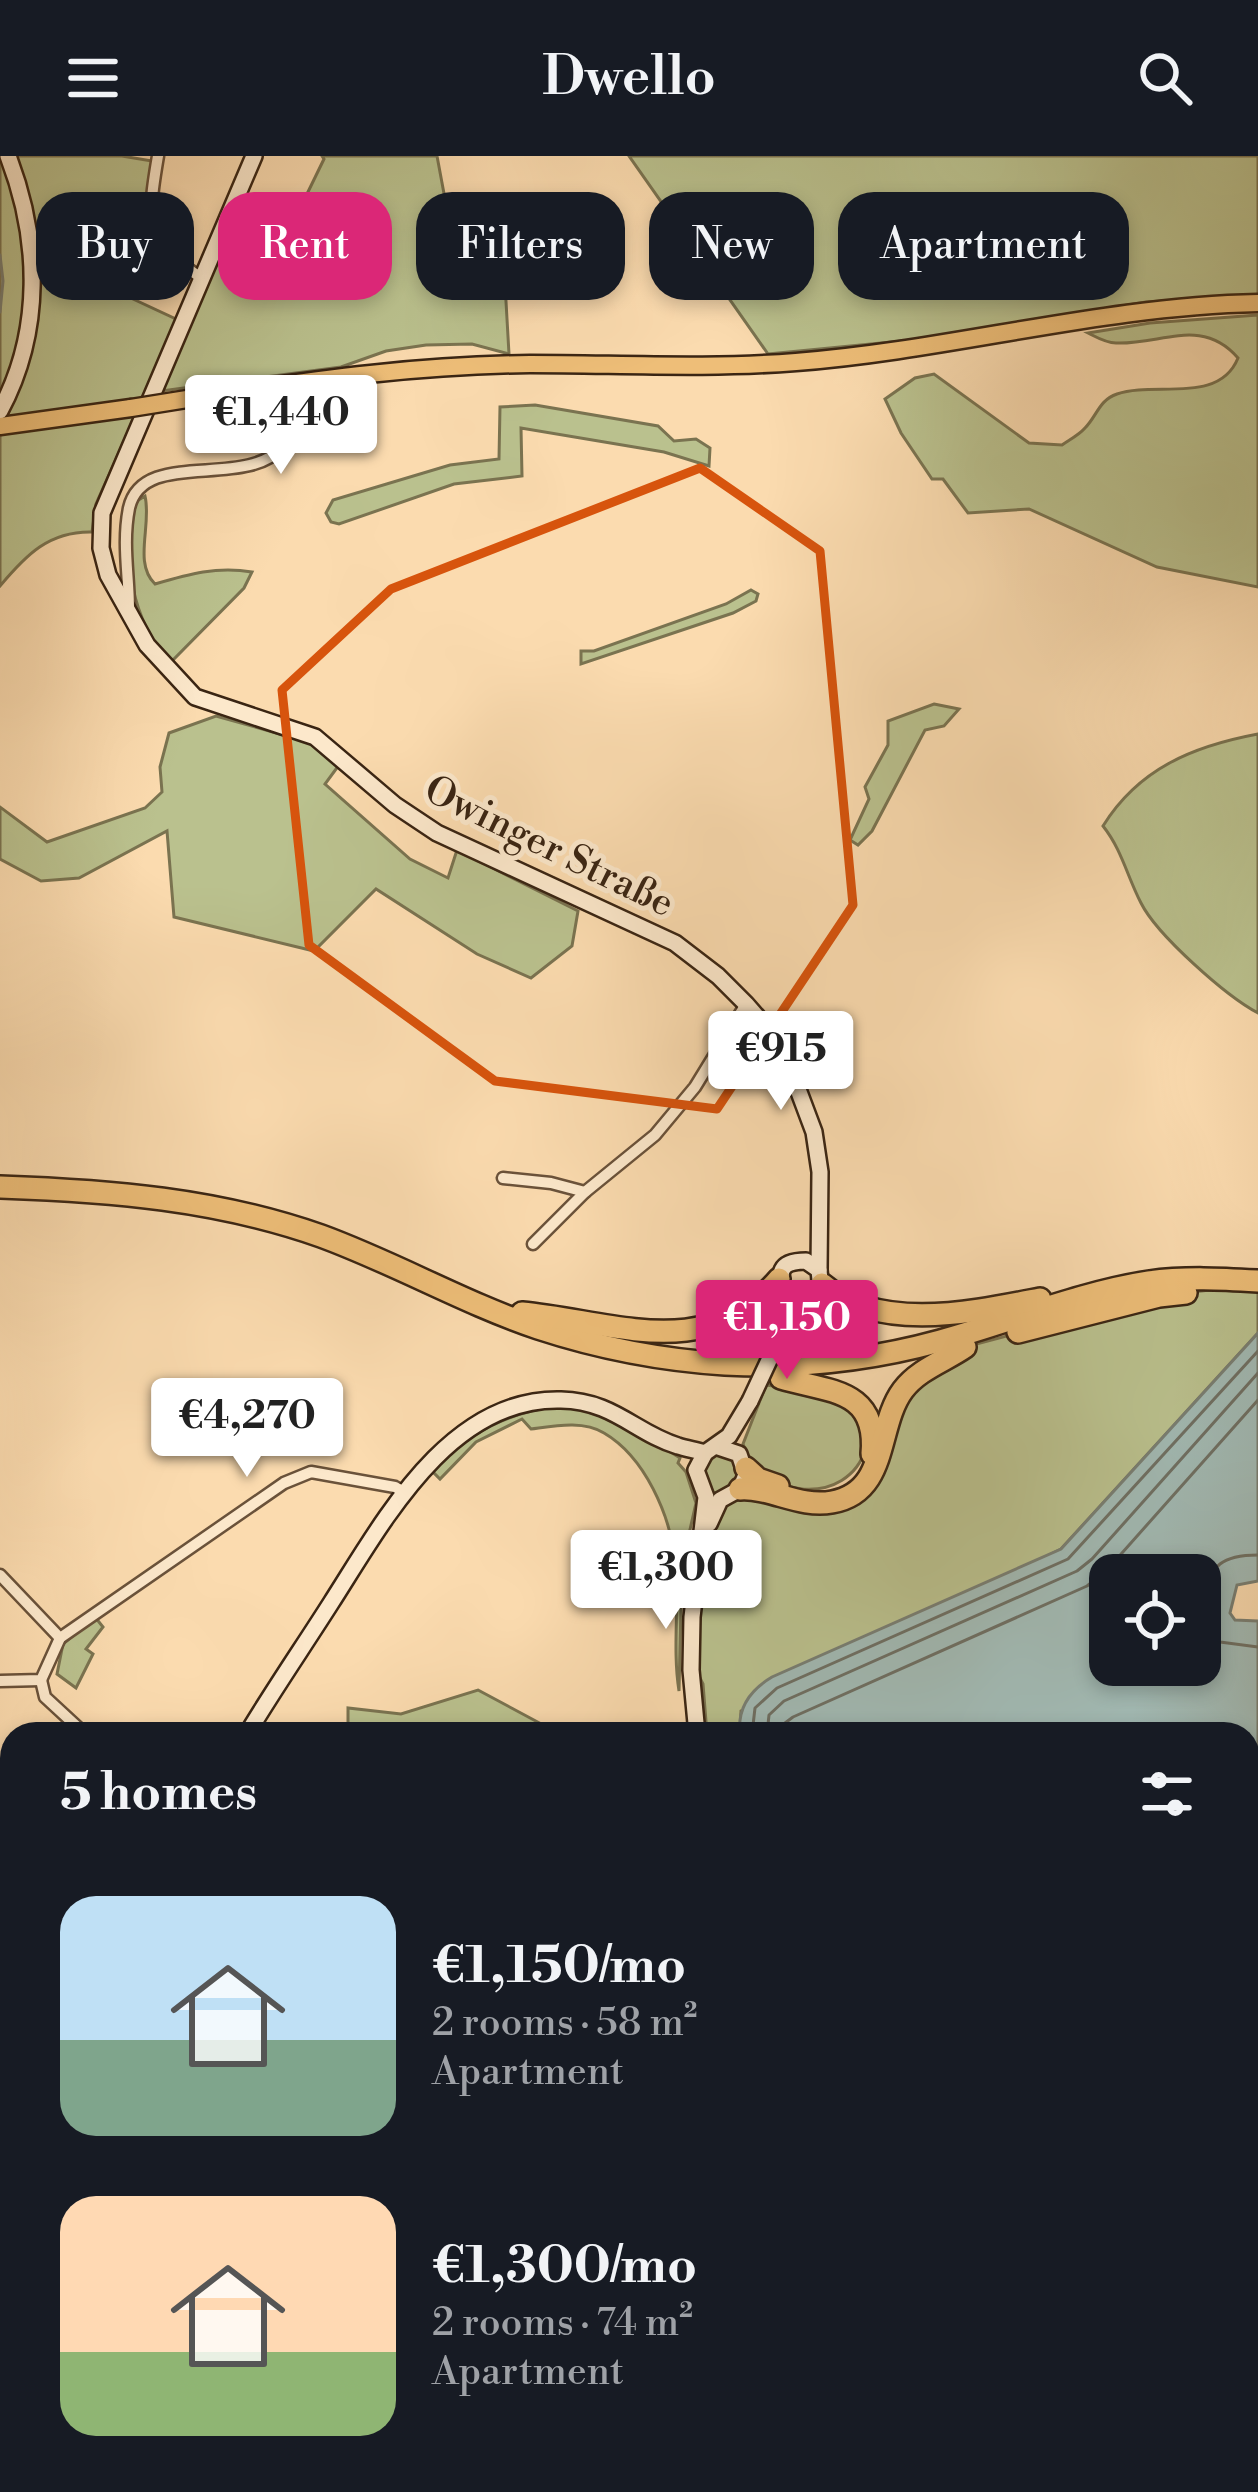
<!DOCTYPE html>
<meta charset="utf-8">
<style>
:root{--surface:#171b24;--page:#20242c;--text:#f1f3f6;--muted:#9ea1a6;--accent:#db2777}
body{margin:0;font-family:"Libre Bodoni",serif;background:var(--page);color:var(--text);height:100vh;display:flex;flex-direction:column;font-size:45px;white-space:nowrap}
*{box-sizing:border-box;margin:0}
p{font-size:39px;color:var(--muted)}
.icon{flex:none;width:66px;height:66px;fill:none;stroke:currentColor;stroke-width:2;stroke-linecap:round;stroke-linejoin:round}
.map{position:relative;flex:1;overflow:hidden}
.details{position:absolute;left:0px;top:1566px;width:1260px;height:771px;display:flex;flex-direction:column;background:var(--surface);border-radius:36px 36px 0 0;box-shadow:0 6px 18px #0003}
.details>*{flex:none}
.banner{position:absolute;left:36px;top:36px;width:1188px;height:108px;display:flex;gap:24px}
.buttons{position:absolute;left:1089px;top:1398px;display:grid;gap:24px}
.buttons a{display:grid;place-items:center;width:132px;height:132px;border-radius:24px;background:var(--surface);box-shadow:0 6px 18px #0003;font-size:60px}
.price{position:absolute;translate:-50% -102px;padding:0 27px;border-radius:12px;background:#fff;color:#222;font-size:39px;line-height:78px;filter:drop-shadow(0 3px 6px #0008)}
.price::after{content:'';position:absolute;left:50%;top:72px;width:36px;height:27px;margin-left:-18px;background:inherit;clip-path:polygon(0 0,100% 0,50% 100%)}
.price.active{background:var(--accent);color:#fff}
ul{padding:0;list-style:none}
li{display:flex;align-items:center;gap:36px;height:300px;padding:0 60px}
li span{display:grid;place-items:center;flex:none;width:336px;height:240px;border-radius:36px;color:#555}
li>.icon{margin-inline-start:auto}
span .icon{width:144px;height:144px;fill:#fffc;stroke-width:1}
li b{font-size:51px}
h2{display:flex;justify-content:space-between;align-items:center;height:144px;padding:0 60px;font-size:51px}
.tag{padding:0 42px;border-radius:36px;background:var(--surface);box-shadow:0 6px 18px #0003;font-size:42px;line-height:108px}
.tag.active{background:var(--accent);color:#fff}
header{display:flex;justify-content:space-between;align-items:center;height:156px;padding:0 60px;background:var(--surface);font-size:54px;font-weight:600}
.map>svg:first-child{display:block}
.green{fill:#bac18e;stroke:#7a7350;stroke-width:3}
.water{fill:#a1b9b3;stroke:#787e73;stroke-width:3;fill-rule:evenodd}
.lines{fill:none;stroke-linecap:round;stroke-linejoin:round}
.shore{stroke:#6e6f63;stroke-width:3}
.stream{stroke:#787e73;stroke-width:3}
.street-casing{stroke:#6a523a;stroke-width:15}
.secondary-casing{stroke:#3a2513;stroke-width:20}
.primary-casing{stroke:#3a2513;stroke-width:21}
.highway-casing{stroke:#3a2513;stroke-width:26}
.street{stroke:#fce8cb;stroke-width:10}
.secondary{stroke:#fce8cb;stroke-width:15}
.primary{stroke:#eebe78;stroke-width:16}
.highway{stroke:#eebe78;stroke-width:21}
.secondary-bridge-casing{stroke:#3a2513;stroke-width:20;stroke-linecap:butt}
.primary-bridge-casing{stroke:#3a2513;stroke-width:21;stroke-linecap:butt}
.secondary-bridge{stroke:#fce8cb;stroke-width:15}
.primary-bridge{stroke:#eebe78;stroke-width:16}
.marked{fill:none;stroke:#d7540d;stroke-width:9;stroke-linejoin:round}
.labels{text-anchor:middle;stroke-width:10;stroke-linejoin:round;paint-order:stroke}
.street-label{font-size:39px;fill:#3a2513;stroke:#fce8cb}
</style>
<header><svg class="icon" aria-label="menu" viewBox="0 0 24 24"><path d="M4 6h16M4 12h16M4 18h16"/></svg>Dwello<svg class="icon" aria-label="search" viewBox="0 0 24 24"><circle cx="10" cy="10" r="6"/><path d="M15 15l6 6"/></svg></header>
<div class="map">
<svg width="1258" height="2336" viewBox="0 0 1258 2336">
<rect width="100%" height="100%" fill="#fbdbaf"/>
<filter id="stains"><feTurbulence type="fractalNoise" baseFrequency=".00167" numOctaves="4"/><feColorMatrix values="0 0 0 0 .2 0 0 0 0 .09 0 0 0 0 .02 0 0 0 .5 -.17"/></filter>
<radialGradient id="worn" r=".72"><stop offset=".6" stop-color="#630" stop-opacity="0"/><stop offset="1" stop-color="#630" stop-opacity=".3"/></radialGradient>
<g class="green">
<path d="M0,0H122L152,5V27L118,136L178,164L96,348L92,376C49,375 26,399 0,430Z"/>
<polygon points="322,0 437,0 461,129 505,128 509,198 472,188 426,189 386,195 341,211 154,236 236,50 289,75 324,3"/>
<polygon points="629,0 1258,0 1258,139 1146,146 912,184 768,198"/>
<path d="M1258,159V431L1157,411L1029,353L968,357L943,323H932L901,277L885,243L915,222L934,218L1029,287L1062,289C1069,284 1079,279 1085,272C1097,260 1099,244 1117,238C1155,225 1219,249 1238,202C1202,160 1161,189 1116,187C1106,187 1096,181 1088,177L1150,167Z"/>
<polygon points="535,249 658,270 674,285 696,283 710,292 709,310 664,296 521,272 522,320 454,328 339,368 331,366 326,357 333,344 450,309 499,303 500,251"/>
<path d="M145,340C152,369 133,407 155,428C189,418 217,410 252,416L244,432L170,507C133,466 118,397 137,345Z"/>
<polygon points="751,434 758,438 756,445 733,457 581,508 581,495 594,495 726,448"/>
<polygon points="934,548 959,553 944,570 925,574 872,675 858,689 850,684 869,643 865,631 888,589 888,565"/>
<polygon points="216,560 308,586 339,609 325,628 410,703 448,722 457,694 578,755 572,790 531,822 477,798 376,733 314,795 174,761 167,675 79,722 41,725 0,703 0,651 47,686 145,652 162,636 160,611 169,577"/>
<path d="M1258,578V857C1226,840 1157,779 1141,747C1127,720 1122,694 1103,670C1139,612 1194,590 1258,578Z"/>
<polygon points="1227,1132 1258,1132 1258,1177 1061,1393 741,1555 740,1578 707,1578 703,1528 698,1518 700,1444 722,1341 700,1329 705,1297 739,1298 740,1331 849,1340 893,1251 965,1191 1159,1140"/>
<path d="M766,1229L795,1233L854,1253L866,1292C848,1352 760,1343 743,1288Z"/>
<path d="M558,1250C611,1256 636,1274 680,1302L678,1307L686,1316L696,1347L682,1409L679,1535C672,1491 680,1448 675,1404C670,1359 645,1301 604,1277C583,1264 554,1270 531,1273L522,1263L476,1286L440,1323L431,1314C470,1277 505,1257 558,1250Z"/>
<polygon points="95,1461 103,1471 86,1493 93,1498 76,1532 57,1518 63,1488"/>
<polygon points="478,1534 560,1578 348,1578 348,1552 401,1558"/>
<polygon points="1258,2104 1258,2264 1248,2257 1248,2105"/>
</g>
<path class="water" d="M1258,1177V1425L1237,1429L1230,1457L1235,1464L1258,1465V2104L1248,2105V1578H740C737,1552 750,1534 772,1521L1061,1393ZM1110,1419H1200V1509H1110Z"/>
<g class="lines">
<g class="shore">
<path d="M1258,1399C1246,1399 1230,1400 1220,1408C1197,1427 1200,1468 1220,1486L1258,1491"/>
<polyline points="752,1578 755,1552 777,1532 1068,1403 1258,1195"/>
<polyline points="767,1578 769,1559 784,1545 1077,1415 1092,1403 1258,1217"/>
<polyline points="785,1578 785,1567 793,1561 1087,1430 1106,1415 1258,1244"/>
</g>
<polyline class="stream" points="0,99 3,125 0,156"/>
<defs>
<g id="street">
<path d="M158,0C147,64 145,85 200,121"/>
<path d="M129,454C129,419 122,388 129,352C143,291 245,335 284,290C300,272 305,244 316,223"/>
<polyline points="503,1022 551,1027 585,1036"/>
<polyline points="533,1088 585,1036 655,979 695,931 746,848"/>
<polyline points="0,1419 60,1482 284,1327 311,1316 395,1331 406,1337"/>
<polyline points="41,1524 45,1541 85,1578"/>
<polyline points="0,1525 41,1524 60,1482"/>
<polyline points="0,2036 12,2025"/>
</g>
<g id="secondary">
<polyline points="254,0 102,357 101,392 108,419 147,489 195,541 315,581 395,649 437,677 675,787 718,820 746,848 767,872 787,904 814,976 820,1016 819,1114"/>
<path d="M0,255C43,175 40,83 8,0"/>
<path d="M778,1185L806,1147L821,1135L819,1114L806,1105C771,1105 782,1124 785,1147C787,1156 783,1167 782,1177"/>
<polyline points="709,1368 720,1344 740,1333 746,1319 739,1298 718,1291"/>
<path d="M247,1578C274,1533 303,1491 331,1447C383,1366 449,1241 561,1244C614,1245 635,1277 678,1290C687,1293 696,1294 705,1297"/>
<polyline points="697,1578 691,1514 692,1461 706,1341 696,1314 705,1297 729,1280 750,1245"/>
<polyline points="0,1774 12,1774"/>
<polyline points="1248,2265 1258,2272"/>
</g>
<g id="primary">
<path d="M212,239C318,223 423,209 530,208C619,208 707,213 796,206C951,194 1102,150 1258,147"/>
<polyline points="0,270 131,252"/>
</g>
<g id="highway">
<path d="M0,1031C111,1035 216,1043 321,1080C395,1107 464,1147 538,1172C599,1192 661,1204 725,1208C796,1212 871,1204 940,1185C1010,1166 1078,1137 1149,1126C1185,1121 1222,1123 1258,1125"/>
<path d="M822,1128C879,1177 973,1156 1040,1143"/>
<path d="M522,1157C616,1166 706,1208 779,1123"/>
<polyline points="1018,1176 1159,1140 1186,1137"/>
<path d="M781,1222C828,1236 878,1232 872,1298"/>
<polyline points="746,1312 758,1323 778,1330"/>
<path d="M740,1333C771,1331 799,1352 832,1346C889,1336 876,1270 903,1234C919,1213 945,1205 965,1191"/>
</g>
</defs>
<use href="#street" class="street-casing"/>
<use href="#secondary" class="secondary-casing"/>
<use href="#primary" class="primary-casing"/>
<use href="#highway" class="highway-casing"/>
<use href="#street" class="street"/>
<use href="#secondary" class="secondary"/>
<use href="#primary" class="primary"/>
<use href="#highway" class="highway"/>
<defs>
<polyline id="secondary-bridge" points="750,1245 778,1185"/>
<polyline id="primary-bridge" points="131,252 212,239"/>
</defs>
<use href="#secondary-bridge" class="secondary-bridge-casing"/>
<use href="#primary-bridge" class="primary-bridge-casing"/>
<use href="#secondary-bridge" class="secondary-bridge"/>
<use href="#primary-bridge" class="primary-bridge"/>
</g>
<path class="marked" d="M700,312L820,395L853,749L717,953L495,925L309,789L282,534L391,433Z"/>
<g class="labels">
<g class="street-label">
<text transform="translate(550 689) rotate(26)" y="14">Owinger Straße</text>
</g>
</g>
<rect width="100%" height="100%" filter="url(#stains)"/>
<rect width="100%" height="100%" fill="url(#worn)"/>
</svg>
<div class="buttons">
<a><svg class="icon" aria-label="locate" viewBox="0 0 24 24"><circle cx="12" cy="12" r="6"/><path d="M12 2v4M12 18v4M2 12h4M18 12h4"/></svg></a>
</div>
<b class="price" style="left:281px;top:321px">€1,440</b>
<b class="price" style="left:781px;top:957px">€915</b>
<b class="price active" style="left:787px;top:1226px">€1,150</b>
<b class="price" style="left:247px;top:1324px">€4,270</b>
<b class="price" style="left:666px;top:1476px">€1,300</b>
<div class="banner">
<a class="tag">Buy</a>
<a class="tag active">Rent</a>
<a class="tag">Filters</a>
<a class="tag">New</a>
<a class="tag">Apartment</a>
</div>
<section class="details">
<h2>5 homes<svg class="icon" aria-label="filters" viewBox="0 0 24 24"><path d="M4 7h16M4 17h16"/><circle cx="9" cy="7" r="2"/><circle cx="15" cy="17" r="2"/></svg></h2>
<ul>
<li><span style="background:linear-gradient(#bfe0f5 60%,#7fa58c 0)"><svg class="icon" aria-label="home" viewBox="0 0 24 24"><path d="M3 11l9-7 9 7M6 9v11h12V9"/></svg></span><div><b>€1,150/mo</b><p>2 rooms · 58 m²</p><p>Apartment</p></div></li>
<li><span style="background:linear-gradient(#ffd9b3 65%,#8fb573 0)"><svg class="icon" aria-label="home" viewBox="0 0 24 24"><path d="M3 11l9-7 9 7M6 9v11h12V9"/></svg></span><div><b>€1,300/mo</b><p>2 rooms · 74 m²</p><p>Apartment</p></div></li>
</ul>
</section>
</div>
